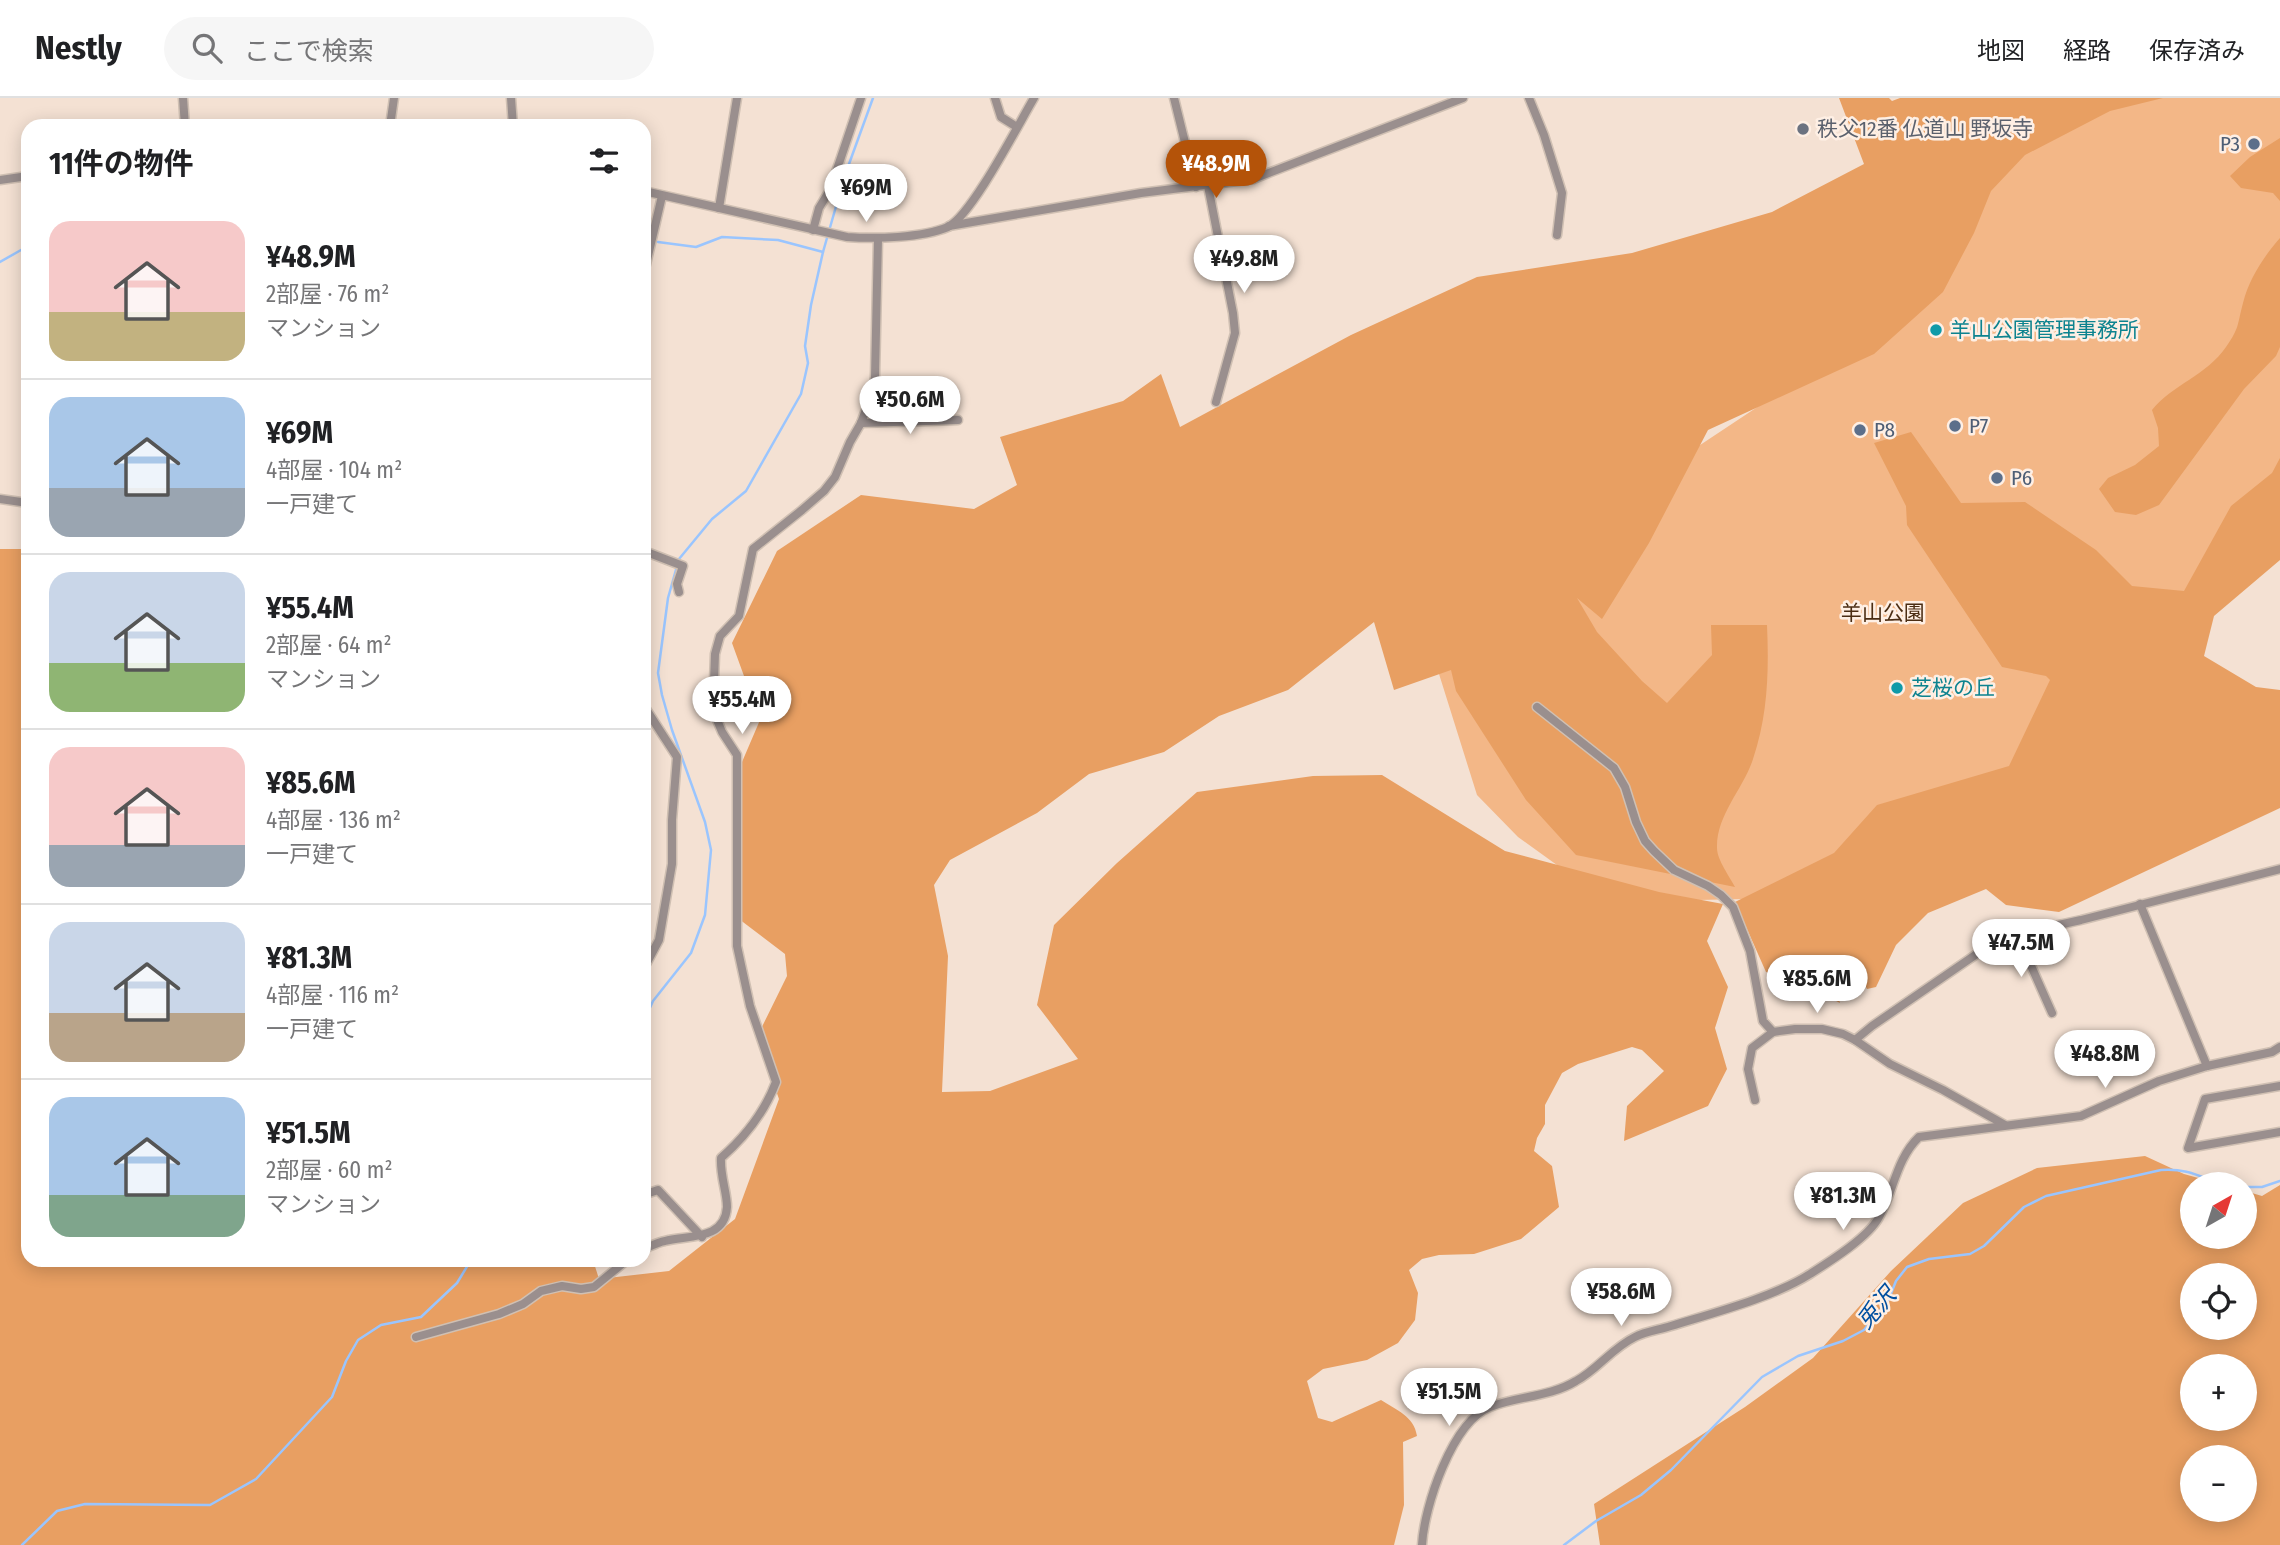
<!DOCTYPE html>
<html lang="ja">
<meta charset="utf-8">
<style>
:root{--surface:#fff;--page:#f6f6f6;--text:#202124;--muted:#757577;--line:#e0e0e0;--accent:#b45309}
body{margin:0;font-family:"Fira Sans Condensed","Noto Sans JP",sans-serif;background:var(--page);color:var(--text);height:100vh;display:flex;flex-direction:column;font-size:26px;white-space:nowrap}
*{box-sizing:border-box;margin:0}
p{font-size:23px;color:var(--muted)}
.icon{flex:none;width:38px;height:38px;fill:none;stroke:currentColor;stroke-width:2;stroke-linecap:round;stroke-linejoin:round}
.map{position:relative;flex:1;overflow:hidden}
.sheet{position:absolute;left:21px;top:21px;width:630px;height:1148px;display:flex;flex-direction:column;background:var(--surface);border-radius:21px;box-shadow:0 4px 18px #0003}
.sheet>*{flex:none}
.needle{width:46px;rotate:39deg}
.controls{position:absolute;left:2180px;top:1074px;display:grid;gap:14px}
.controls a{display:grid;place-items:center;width:77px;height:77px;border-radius:50%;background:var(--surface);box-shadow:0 4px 18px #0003;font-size:35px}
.price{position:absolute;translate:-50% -60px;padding:0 16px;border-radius:24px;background:#fff;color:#222;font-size:23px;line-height:46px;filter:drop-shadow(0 2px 4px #0008)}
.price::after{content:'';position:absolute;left:50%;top:42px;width:21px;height:16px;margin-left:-10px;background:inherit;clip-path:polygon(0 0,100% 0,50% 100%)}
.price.on{background:var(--accent);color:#fff}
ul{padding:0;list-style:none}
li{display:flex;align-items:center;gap:21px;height:175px;padding:0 28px}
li+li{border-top:2px solid var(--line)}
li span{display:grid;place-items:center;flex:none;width:196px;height:140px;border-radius:21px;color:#555}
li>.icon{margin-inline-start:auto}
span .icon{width:84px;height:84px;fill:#fffc;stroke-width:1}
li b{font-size:30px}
h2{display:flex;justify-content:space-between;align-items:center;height:84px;padding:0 28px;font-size:30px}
header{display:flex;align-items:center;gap:42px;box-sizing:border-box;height:98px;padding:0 35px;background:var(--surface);border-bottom:2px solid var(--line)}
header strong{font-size:33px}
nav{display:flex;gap:38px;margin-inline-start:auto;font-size:24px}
.search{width:490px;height:63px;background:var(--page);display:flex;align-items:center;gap:18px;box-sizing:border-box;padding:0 24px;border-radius:38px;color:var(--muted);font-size:26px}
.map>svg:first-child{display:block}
.green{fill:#f3b787}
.forest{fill:#e89f62;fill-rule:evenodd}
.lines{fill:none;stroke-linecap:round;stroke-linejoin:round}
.stream{stroke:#9ac5fe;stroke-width:2.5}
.minor-casing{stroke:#d0c0b3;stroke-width:11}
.minor{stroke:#9a8f8e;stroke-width:8}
.worship-dot{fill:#6b7280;stroke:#feefe4;stroke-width:2.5}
.service-dot{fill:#5c6f8a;stroke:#feefe4;stroke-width:2.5}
.culture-dot{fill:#0f9aa8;stroke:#feefe4;stroke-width:2.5}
.labels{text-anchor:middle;stroke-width:5;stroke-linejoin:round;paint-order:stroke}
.worship-label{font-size:21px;fill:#5b616d;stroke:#feefe4;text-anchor:start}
.service-label{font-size:21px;fill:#4e5e75;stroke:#feefe4;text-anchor:start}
.culture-label{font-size:21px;fill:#0d838f;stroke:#feefe4;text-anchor:start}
.park-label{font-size:21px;fill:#4b2d13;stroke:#feefe4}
.water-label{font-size:23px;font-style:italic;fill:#004fa0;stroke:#feefe4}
</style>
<header>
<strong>Nestly</strong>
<div class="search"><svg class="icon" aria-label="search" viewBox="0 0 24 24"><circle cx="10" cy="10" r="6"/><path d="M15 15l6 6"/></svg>ここで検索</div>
<nav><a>地図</a><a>経路</a><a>保存済み</a></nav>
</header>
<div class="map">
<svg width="2280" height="1447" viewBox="0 0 2280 1447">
<rect width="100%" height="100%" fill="#f4e1d3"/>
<polygon class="green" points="2014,0 2280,0 2280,378 2040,714 1745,801 1650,803 1586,788 1518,739 1477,697 1434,560 1679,361 1786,290"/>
<g class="forest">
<path d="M1839,0H1889L1892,3L1900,0H2163L2110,13L2025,57L1991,93L1974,135L1943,194L1874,256L1708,332L1649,445L1602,521L1577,500L1597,534L1642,583L1667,605L1712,557L1711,527H1767C1769,572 1768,617 1753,661C1744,690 1716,717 1717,750C1717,762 1730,779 1735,789L1576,757L1526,702L1456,593L1451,572L1394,592L1374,524L1288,592L1219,618L1164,654L1089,676L1037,715L950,762L934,787L948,858L942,994L990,993L1078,961L1037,907L1054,827L1117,765L1197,694L1313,678L1382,677L1505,753L1659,794L1723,806L1707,843L1728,889L1715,930L1727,971L1708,1008L1624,1043L1627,1008L1664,973L1642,952L1632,949L1578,966L1562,975L1545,1007V1026L1537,1040L1534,1053L1552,1068L1559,1109L1521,1141L1474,1156L1439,1157L1422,1161L1409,1172L1418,1195L1415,1222L1398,1245L1367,1262L1323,1271L1307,1283L1318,1320L1332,1324L1381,1302C1396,1312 1414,1318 1417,1338L1403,1344L1404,1407L1394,1447H0V451H21L28,453V1162H593L599,1181L669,1173L735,1121L779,1001L757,939L787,878L785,856L735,818L742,664L760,622L732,545L777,453L861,397L974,411L1017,387L1000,339L1123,303L1161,276L1180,329L1351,237L1477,179L1632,155L1772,114L1864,66Z"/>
<polygon points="2280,40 2280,103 2273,95 2241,90 2230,78 2250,59"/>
<path d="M2280,140V249L2276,258L2244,291L2159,407L2136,417L2115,414L2099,391L2108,380L2135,367L2159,348L2158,330L2152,312C2172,287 2207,277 2226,249C2240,229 2237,227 2243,205C2249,181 2264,158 2280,140Z"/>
<polygon points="1911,334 1961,405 2025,404 2096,452 2132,488 2184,493 2231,408 2272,375 2280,360 2280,462 2214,518 2204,558 2256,589 2280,592 2280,710 2059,814 2006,807 1986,791 1928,815 1896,847 1876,889 1867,891 1858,873 1833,881 1840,905 1803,886 1766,874 1735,804 1834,755 1877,707 2009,668 2050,582 2046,578 2002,569 1907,427 1906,408 1874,345"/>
<path d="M2145,1058L2184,1076L2223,1087H2193V1139H2245V1093L2262,1098L2280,1087V1447H1600L1594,1406L1745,1309L1813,1260L1891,1173L1963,1105L2037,1070ZM2193,1178H2245V1230H2193ZM2193,1269H2245V1321H2193ZM2193,1360H2245V1412H2193Z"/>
</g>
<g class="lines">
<g class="stream">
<polyline points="644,141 646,141"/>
<polyline points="658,144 696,149 722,139 778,142 823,154"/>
<polyline points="0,164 21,152 28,152"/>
<polyline points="644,923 653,903 691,855 705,817 711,752 705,724 672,632 662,597 658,575 668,500 679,461 712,421 746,393 801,296 808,265 805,248 811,207 823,154 845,77 873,0"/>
<polyline points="2245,1089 2262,1089 2280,1083"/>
<polyline points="22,1447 57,1413 85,1406 210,1407 256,1381 332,1299 346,1263 358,1242 381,1227 421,1219 457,1185 471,1162"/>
<path d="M1564,1447L1596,1423L1641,1397L1671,1372L1762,1279L1798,1258L1843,1243L1864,1232L1888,1203L1896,1183L1907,1169L1929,1161L1970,1156L1984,1148L2024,1109L2046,1098L2161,1072C2188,1070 2200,1079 2224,1087"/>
</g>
<defs>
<g id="minor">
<polyline points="183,0 185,28"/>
<polyline points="511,0 513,28"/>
<polyline points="995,0 1001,19 1017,29"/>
<polyline points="1174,0 1196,89"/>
<polyline points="1529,0 1544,37 1562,95 1557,137"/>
<polyline points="390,28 394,0"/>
<polyline points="0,82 28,78"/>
<polyline points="1208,88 1233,215 1235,235 1216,304"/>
<path d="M644,93L847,139C875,141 922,140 948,129C972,117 1018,27 1034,0"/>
<polyline points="719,110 737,0"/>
<polyline points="949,128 1141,95 1253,81 1463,0"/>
<polyline points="813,132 819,110 830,92 861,0"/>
<polyline points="644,175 662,98"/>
<polyline points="861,325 958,322"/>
<polyline points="0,401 28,405"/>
<polyline points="644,453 683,468 677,486 679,494"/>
<polyline points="644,608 677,659 672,722 672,766 659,842 644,870"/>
<polyline points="1537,609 1614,670 1625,689 1636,724 1645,743 1654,753 1674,772 1708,788 1721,797 1733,809 1750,853 1763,923 1773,934"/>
<polyline points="2140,806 2207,968"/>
<polyline points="2017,836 2052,915"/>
<polyline points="1855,942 1872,928 2000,840 2081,822 2280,771"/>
<polyline points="2280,988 2205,1001 2188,1050 2280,1034"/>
<polyline points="1755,1002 1748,971 1752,950 1773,934 1795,931 1822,931 1843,936 1855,942 1890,966 1943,992 2005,1027"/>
<polyline points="644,1092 646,1096 658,1092 702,1139"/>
<path d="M644,1151C651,1148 658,1144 665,1143C687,1137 725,1143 727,1109C727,1094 720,1078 721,1060C744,1040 765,1013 776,984L750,908L737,848V657L722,634L713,612L715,556L720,538L739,518L753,451L802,412L824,393L835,379L850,344L861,325L872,296L875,279L878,141"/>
<polyline points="416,1239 499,1216 523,1206 541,1193 562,1188 581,1191 594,1189 627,1162"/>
<path d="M1422,1447C1424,1409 1452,1324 1490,1309C1518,1298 1550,1299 1576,1283C1597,1272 1612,1250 1635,1239C1646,1233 1659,1232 1671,1228C1713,1215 1774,1199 1810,1176C1829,1164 1869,1139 1879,1119C1894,1093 1896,1061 1919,1039L2081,1018L2159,983L2207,968L2272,954L2280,949"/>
</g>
</defs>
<use href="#minor" class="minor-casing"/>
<use href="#minor" class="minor"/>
</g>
<circle class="worship-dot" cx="1803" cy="31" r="7"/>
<g class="service-dot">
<circle cx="2254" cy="46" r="7"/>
<circle cx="1955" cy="328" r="7"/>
<circle cx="1860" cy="332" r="7"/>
<circle cx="1997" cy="380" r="7"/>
</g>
<g class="culture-dot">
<circle cx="1936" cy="232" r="7"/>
<circle cx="1897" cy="590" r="7"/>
</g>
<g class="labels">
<g class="worship-label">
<text x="1817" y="38">秩父12番 仏道山 野坂寺</text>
</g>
<g class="service-label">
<text x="2240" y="53" text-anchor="end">P3</text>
<text x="1969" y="335">P7</text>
<text x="1874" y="339">P8</text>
<text x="2011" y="387">P6</text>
</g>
<g class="culture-label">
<text x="1950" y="239">羊山公園管理事務所</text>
<text x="1911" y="597">芝桜の丘</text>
</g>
<g class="park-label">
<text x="1883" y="522">羊山公園</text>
</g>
<g class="water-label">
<text transform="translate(1876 1210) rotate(-49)" y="8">兎沢</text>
</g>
</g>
</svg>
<div class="controls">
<a><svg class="needle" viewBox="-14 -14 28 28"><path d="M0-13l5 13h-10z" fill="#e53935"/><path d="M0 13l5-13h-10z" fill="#757577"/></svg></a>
<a><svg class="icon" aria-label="locate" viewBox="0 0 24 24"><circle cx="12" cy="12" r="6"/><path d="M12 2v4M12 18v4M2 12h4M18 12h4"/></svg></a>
<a>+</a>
<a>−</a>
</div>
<b class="price on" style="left:1216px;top:102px">¥48.9M</b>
<b class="price" style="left:866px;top:126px">¥69M</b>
<b class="price" style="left:1244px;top:197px">¥49.8M</b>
<b class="price" style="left:910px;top:338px">¥50.6M</b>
<b class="price" style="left:742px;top:638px">¥55.4M</b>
<b class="price" style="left:2021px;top:881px">¥47.5M</b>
<b class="price" style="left:1817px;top:917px">¥85.6M</b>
<b class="price" style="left:2105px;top:992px">¥48.8M</b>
<b class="price" style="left:1843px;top:1134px">¥81.3M</b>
<b class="price" style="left:1621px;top:1230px">¥58.6M</b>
<b class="price" style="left:1449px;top:1330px">¥51.5M</b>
<section class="sheet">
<h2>11件の物件<svg class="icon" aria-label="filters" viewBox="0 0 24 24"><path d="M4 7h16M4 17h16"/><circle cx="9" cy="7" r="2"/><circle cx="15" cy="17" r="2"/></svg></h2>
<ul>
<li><span style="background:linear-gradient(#f6c9c9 65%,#c2b280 0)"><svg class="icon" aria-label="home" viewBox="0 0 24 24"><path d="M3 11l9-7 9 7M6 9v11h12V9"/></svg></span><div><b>¥48.9M</b><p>2部屋 · 76 m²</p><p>マンション</p></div></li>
<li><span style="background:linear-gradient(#a9c7e8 65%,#9aa5b1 0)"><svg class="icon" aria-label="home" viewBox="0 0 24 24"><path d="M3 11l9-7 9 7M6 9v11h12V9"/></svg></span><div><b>¥69M</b><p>4部屋 · 104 m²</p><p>一戸建て</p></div></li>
<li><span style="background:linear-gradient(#c9d6e8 65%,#8fb573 0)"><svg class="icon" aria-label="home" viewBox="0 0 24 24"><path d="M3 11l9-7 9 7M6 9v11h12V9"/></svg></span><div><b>¥55.4M</b><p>2部屋 · 64 m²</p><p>マンション</p></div></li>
<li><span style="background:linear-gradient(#f6c9c9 70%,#9aa5b1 0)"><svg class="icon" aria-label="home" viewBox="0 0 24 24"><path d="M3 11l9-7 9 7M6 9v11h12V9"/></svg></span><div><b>¥85.6M</b><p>4部屋 · 136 m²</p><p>一戸建て</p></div></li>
<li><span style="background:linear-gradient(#c9d6e8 65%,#b9a48a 0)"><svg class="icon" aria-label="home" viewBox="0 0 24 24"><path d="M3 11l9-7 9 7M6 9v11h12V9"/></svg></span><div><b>¥81.3M</b><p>4部屋 · 116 m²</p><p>一戸建て</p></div></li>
<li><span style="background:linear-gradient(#a9c7e8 70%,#7fa58c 0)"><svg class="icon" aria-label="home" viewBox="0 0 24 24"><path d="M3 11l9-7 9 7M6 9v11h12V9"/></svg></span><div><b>¥51.5M</b><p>2部屋 · 60 m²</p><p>マンション</p></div></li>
</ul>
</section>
</div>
